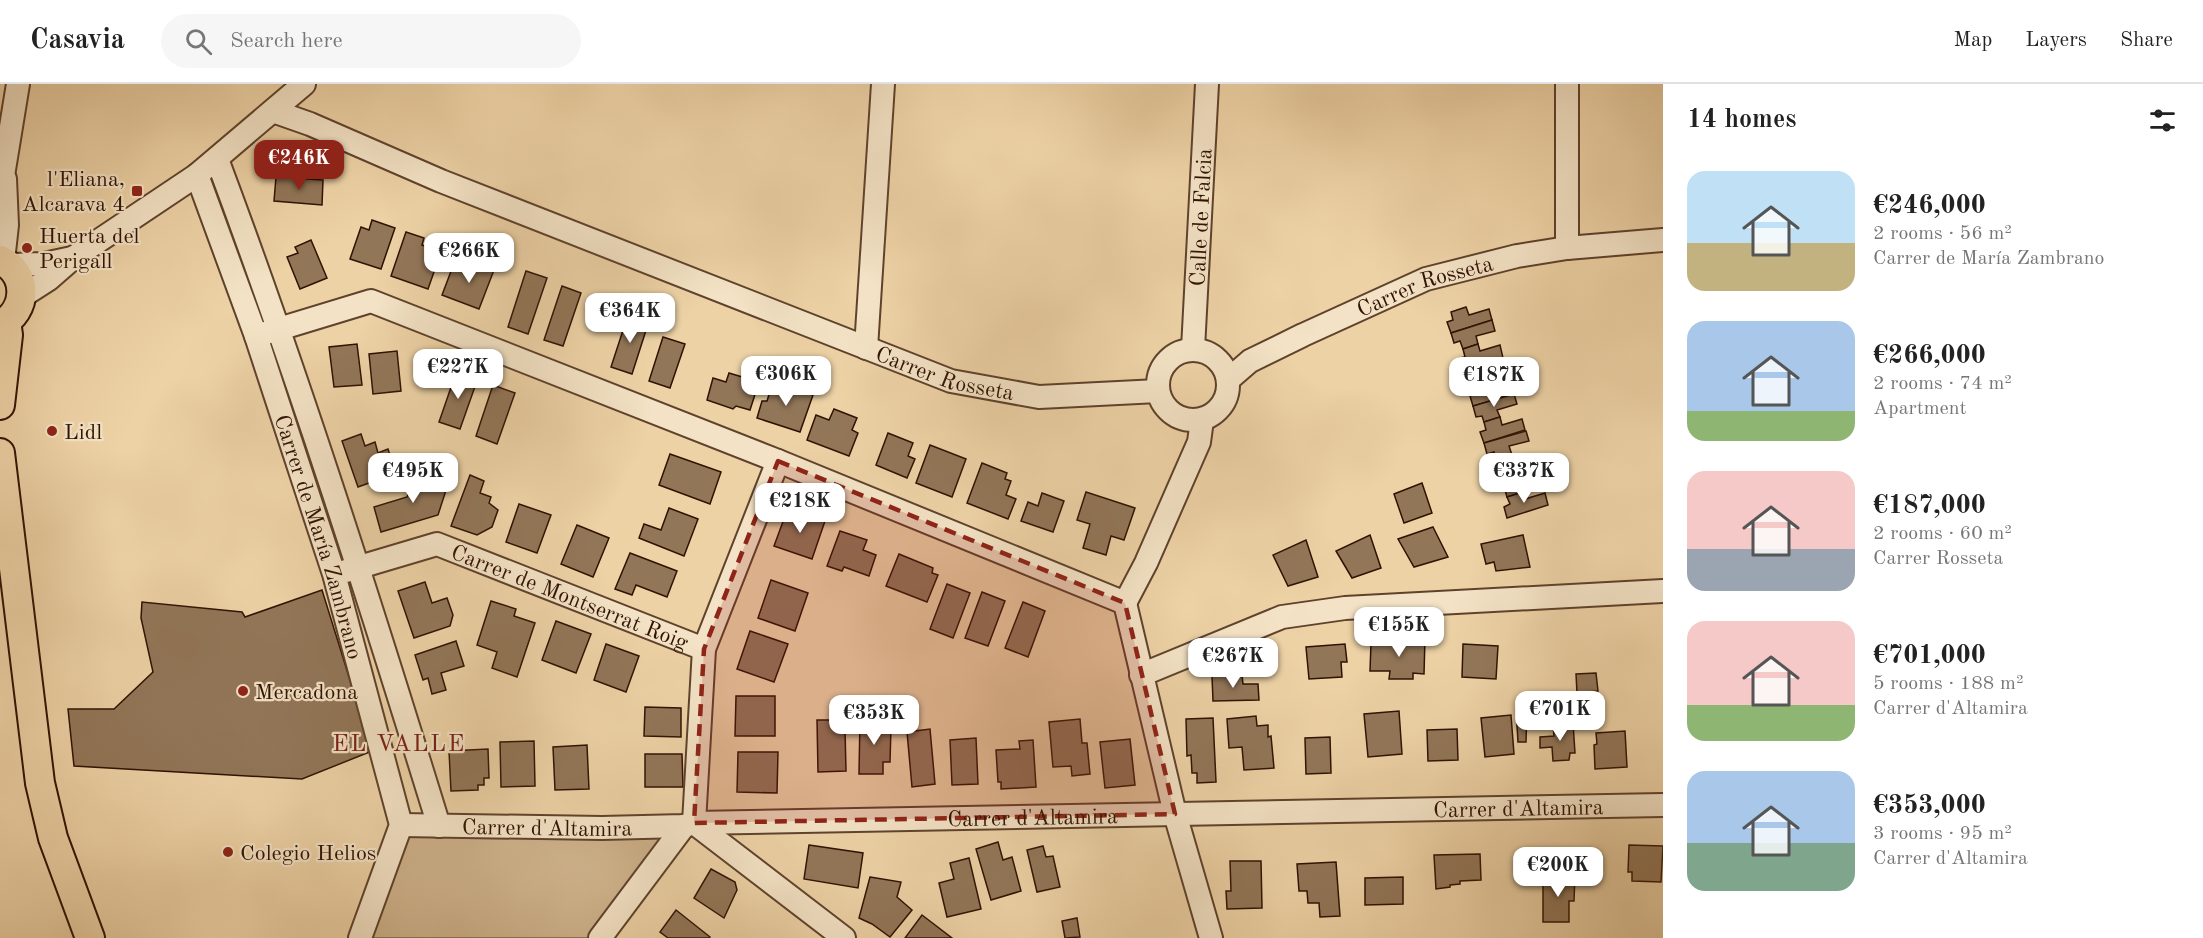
<!DOCTYPE html>
<meta charset="utf-8">
<style>
:root{--surface:#fff;--page:#f6f6f6;--text:#222;--muted:#767676;--line:#e0e0e0;--accent:#8f2418}
body{margin:0;font-family:"Old Standard TT",serif;background:var(--page);color:var(--text);height:100vh;display:flex;flex-direction:column;font-size:22px;white-space:nowrap}
*{box-sizing:border-box;margin:0}
p{font-size:20px;color:var(--muted)}
.icon{flex:none;width:33px;height:33px;fill:none;stroke:currentColor;stroke-width:2;stroke-linecap:round;stroke-linejoin:round}
.map{position:relative;flex:1;overflow:hidden}
.sheet{display:flex;flex-direction:column;background:var(--surface);width:540px}
.sheet>*{flex:none}
.price{position:absolute;translate:-50% -51px;padding:0 14px;border-radius:12px;background:#fff;color:#222;font-size:20px;line-height:39px;filter:drop-shadow(0 2px 3px #0008)}
.price::after{content:'';position:absolute;left:50%;top:36px;width:18px;height:14px;margin-left:-9px;background:inherit;clip-path:polygon(0 0,100% 0,50% 100%)}
.price.selected{background:var(--accent);color:#fff}
ul{padding:0;list-style:none}
li{display:flex;align-items:center;gap:18px;height:150px;padding:0 24px}
li span{display:grid;place-items:center;flex:none;width:168px;height:120px;border-radius:18px;color:#555}
li>.icon{margin-inline-start:auto}
span .icon{width:72px;height:72px;fill:#fffc;stroke-width:1}
li b{font-size:26px}
h2{display:flex;justify-content:space-between;align-items:center;height:72px;padding:0 24px;font-size:26px}
header{display:flex;align-items:center;gap:36px;box-sizing:border-box;height:84px;padding:0 30px;background:var(--surface);border-bottom:2px solid var(--line)}
header strong{font-size:28px}
nav{display:flex;gap:33px;margin-inline-start:auto;font-size:21px}
.search{width:420px;height:54px;background:var(--page);display:flex;align-items:center;gap:15px;box-sizing:border-box;padding:0 21px;border-radius:33px;color:var(--muted);font-size:22px}
main{display:flex;flex:1;min-height:0}
.map>svg:first-child{display:block}
.green{fill:#cdb18a;stroke:#7e6246;stroke-width:1.5}
.building{fill:#927658;stroke:#301203;stroke-width:1.5}
.lines{fill:none;stroke-linecap:round;stroke-linejoin:round}
.minor-casing{stroke:#5f422c;stroke-width:26}
.major-casing{stroke:#301203;stroke-width:32}
.minor{stroke:#f3e2c5;stroke-width:22}
.major{stroke:#edd2a6;stroke-width:28}
.marked{fill:#8f2418;fill-opacity:0.2;stroke:#8f2418;stroke-width:4.5;stroke-dasharray:12 8;stroke-linejoin:round}
.poi-dot{fill:#8f2418;stroke:#f3e2c5;stroke-width:2}
.labels{text-anchor:middle;stroke-width:4.5;stroke-linejoin:round;paint-order:stroke}
.poi-label{font-size:22px;fill:#301203;stroke:#f3e2c5;text-anchor:start}
.street-label{font-size:22px;fill:#301203;stroke:#f3e2c5}
.neighbourhood-label{font-size:24px;letter-spacing:1.5px;fill:#7a1f14;stroke:#f3e2c5}
</style>
<header>
<strong>Casavia</strong>
<div class="search"><svg class="icon" aria-label="search" viewBox="0 0 24 24"><circle cx="10" cy="10" r="6"/><path d="M15 15l6 6"/></svg>Search here</div>
<nav><a>Map</a><a>Layers</a><a>Share</a></nav>
</header>
<main>
<div class="map">
<svg width="1663" height="854" viewBox="0 0 1663 854">
<rect width="100%" height="100%" fill="#edd2a6"/>
<filter id="stains"><feTurbulence type="fractalNoise" baseFrequency=".00333" numOctaves="4"/><feColorMatrix values="0 0 0 0 .2 0 0 0 0 .09 0 0 0 0 .02 0 0 0 .5 -.17"/></filter>
<radialGradient id="worn" r=".72"><stop offset=".6" stop-color="#630" stop-opacity="0"/><stop offset="1" stop-color="#630" stop-opacity=".3"/></radialGradient>
<polygon class="green" points="401,741 684,742 600,854 360,854"/>
<g class="building">
<polygon points="276,93 323,96 322,121 274,117"/>
<polygon points="372,136 395,144 381,185 350,175 361,143 369,146"/>
<polygon points="406,148 424,154 422,161 441,168 428,205 391,192"/>
<polygon points="311,156 327,194 300,205 287,173 298,169 295,163"/>
<polygon points="469,176 494,186 479,225 442,211 453,182 466,186"/>
<polygon points="526,187 547,194 528,250 508,243"/>
<polygon points="562,202 581,209 563,262 544,256"/>
<polygon points="1466,223 1469,231 1489,225 1492,236 1451,249 1447,238 1453,236 1451,228"/>
<polygon points="628,231 649,237 632,290 611,283"/>
<polygon points="1492,236 1495,247 1476,252 1478,260 1463,265 1460,257 1454,259 1451,249"/>
<polygon points="663,253 685,260 670,304 649,297"/>
<polygon points="357,260 362,301 334,303 329,263"/>
<polygon points="1478,260 1480,267 1500,261 1503,274 1462,286 1459,274 1465,273 1463,265"/>
<polygon points="397,267 401,307 373,310 369,270"/>
<polygon points="1503,274 1506,284 1487,289 1489,298 1474,302 1472,296 1466,298 1462,286"/>
<polygon points="457,286 478,294 460,345 439,338"/>
<polygon points="729,289 759,298 750,326 736,322 733,325 707,316 713,294 726,298"/>
<polygon points="773,298 813,311 800,348 757,334 762,317 767,317"/>
<polygon points="1489,298 1492,305 1511,300 1514,310 1473,322 1470,312 1476,310 1474,302"/>
<polygon points="493,301 515,309 497,360 476,352"/>
<polygon points="1514,310 1517,320 1497,326 1500,333 1484,338 1482,332 1476,333 1473,322"/>
<polygon points="834,325 857,334 852,346 858,349 849,372 807,356 816,331 829,336"/>
<polygon points="1500,333 1502,341 1522,335 1525,346 1484,359 1480,348 1486,346 1484,338"/>
<polygon points="1526,347 1529,357 1509,362 1512,371 1496,376 1494,368 1487,370 1484,359"/>
<polygon points="888,349 913,359 908,372 915,375 907,394 876,381"/>
<polygon points="361,350 365,362 375,358 378,369 388,365 393,381 388,383 391,391 358,403 342,357"/>
<polygon points="930,361 966,375 952,413 916,399"/>
<polygon points="670,370 721,388 710,420 659,401"/>
<polygon points="1512,371 1514,379 1534,372 1537,384 1496,396 1493,385 1499,384 1496,376"/>
<polygon points="982,379 1007,389 1005,395 1011,397 1006,411 1016,415 1008,435 967,419"/>
<polygon points="1537,384 1540,394 1521,400 1523,408 1507,413 1505,406 1499,407 1496,396"/>
<polygon points="417,388 448,400 438,431 381,448 374,423 407,413"/>
<polygon points="470,391 484,397 480,409 491,413 489,419 498,426 492,443 477,451 451,442"/>
<polygon points="1422,399 1432,429 1404,439 1394,410"/>
<polygon points="1086,408 1135,424 1124,456 1111,452 1106,471 1083,464 1090,440 1077,436"/>
<polygon points="1523,408 1525,415 1545,409 1548,421 1507,434 1504,423 1510,420 1507,413"/>
<polygon points="1042,409 1064,417 1053,448 1021,437 1028,418 1038,422"/>
<polygon points="519,420 551,431 537,469 506,458"/>
<polygon points="669,424 698,435 684,472 639,454 644,440 661,446"/>
<polygon points="788,424 825,437 812,475 774,462"/>
<polygon points="577,441 609,454 593,493 561,480"/>
<polygon points="1433,443 1448,473 1414,483 1398,455"/>
<polygon points="840,447 867,456 863,466 876,471 869,492 844,483 842,487 827,482"/>
<polygon points="1370,451 1381,484 1352,494 1336,467"/>
<polygon points="1523,451 1530,483 1496,487 1494,478 1486,480 1481,460"/>
<polygon points="1306,456 1318,493 1288,502 1273,471"/>
<polygon points="630,469 677,487 667,513 636,501 632,511 615,505"/>
<polygon points="899,470 933,484 932,489 938,491 927,518 886,502"/>
<polygon points="771,496 808,509 795,547 758,534"/>
<polygon points="425,498 432,519 447,514 453,531 450,542 414,554 398,507"/>
<polygon points="947,500 970,509 953,554 930,545"/>
<polygon points="322,506 372,667 302,695 74,682 68,625 114,625 153,588 141,534 142,518 242,528 245,533"/>
<polygon points="982,508 1005,517 988,562 965,554"/>
<polygon points="491,517 516,525 514,532 535,539 517,593 492,584 497,568 477,561"/>
<polygon points="1023,518 1045,527 1028,573 1005,564"/>
<polygon points="556,537 591,550 576,589 542,576"/>
<polygon points="750,547 788,560 774,598 737,585"/>
<polygon points="1396,553 1425,554 1424,590 1413,589 1413,595 1389,595 1390,587 1370,587 1371,559 1396,560"/>
<polygon points="456,557 464,582 441,589 446,606 432,610 428,594 423,596 415,571"/>
<polygon points="606,560 639,572 626,608 594,596"/>
<polygon points="1345,560 1347,578 1341,578 1342,593 1309,595 1306,563"/>
<polygon points="1463,560 1498,562 1496,595 1462,593"/>
<polygon points="1596,589 1598,607 1577,609 1576,590"/>
<polygon points="1242,591 1243,600 1258,600 1259,616 1213,617 1212,592"/>
<polygon points="736,612 775,612 775,652 735,652"/>
<polygon points="645,623 681,624 681,653 644,652"/>
<polygon points="1516,625 1527,625 1526,658 1518,658"/>
<polygon points="1399,627 1402,670 1368,673 1364,630"/>
<polygon points="1511,631 1514,670 1485,673 1481,634"/>
<polygon points="1256,632 1257,642 1268,641 1268,653 1271,652 1274,684 1244,686 1242,663 1229,664 1227,635"/>
<polygon points="1213,634 1216,698 1197,699 1197,689 1192,689 1191,671 1187,672 1186,635"/>
<polygon points="860,635 886,636 886,643 891,643 890,678 883,678 883,690 859,690"/>
<polygon points="1080,635 1082,659 1087,659 1090,690 1072,692 1071,682 1053,683 1049,638"/>
<polygon points="817,636 841,636 841,645 845,645 846,687 818,688"/>
<polygon points="1573,639 1575,669 1570,669 1569,676 1553,677 1552,663 1540,664 1540,653 1554,652 1553,640"/>
<polygon points="930,645 935,700 912,703 907,648"/>
<polygon points="1457,645 1458,676 1428,677 1427,646"/>
<polygon points="1625,647 1627,683 1595,685 1594,661 1597,660 1596,649"/>
<polygon points="1330,653 1331,689 1306,690 1305,654"/>
<polygon points="976,654 978,700 952,701 950,656"/>
<polygon points="1130,655 1135,701 1105,704 1100,658"/>
<polygon points="1033,656 1036,703 1001,705 1001,698 998,698 996,666 1020,665 1019,657"/>
<polygon points="534,657 535,702 501,703 500,658"/>
<polygon points="587,661 589,705 555,706 553,663"/>
<polygon points="488,665 489,694 484,694 484,701 478,701 478,706 451,707 449,667"/>
<polygon points="738,668 778,668 777,709 737,708"/>
<polygon points="645,670 682,670 683,703 645,703"/>
<polygon points="998,758 1003,776 1012,773 1021,807 991,816 976,765"/>
<polygon points="809,761 863,769 858,804 804,795"/>
<polygon points="1629,761 1663,762 1661,798 1632,797 1632,788 1628,788"/>
<polygon points="1043,762 1046,773 1053,772 1060,803 1037,808 1027,766"/>
<polygon points="1480,770 1481,796 1460,797 1460,800 1450,801 1450,803 1436,805 1434,771"/>
<polygon points="969,774 981,825 947,833 939,799 954,795 950,779"/>
<polygon points="1230,777 1261,777 1262,824 1227,825 1226,807 1231,807"/>
<polygon points="1336,778 1340,832 1320,833 1319,819 1308,819 1307,807 1299,807 1297,780"/>
<polygon points="711,785 735,798 737,806 724,834 694,814"/>
<polygon points="1555,790 1575,790 1574,817 1569,817 1569,838 1543,838 1543,795 1555,795"/>
<polygon points="870,793 901,798 897,813 912,826 890,853 872,840 859,834"/>
<polygon points="1403,793 1403,820 1365,821 1365,794"/>
<polygon points="676,826 710,853 709,854 668,854 660,848"/>
<polygon points="922,831 952,854 905,854"/>
<polygon points="1077,834 1080,853 1065,854 1062,837"/>
</g>
<g class="lines">
<defs>
<g id="minor">
<polyline points="1567,0 1567,164"/>
<path id="s1" d="M273,27L310,40L441,97L951,297L1039,313L1158,307"/>
<path d="M217,75C299,294 370,518 439,742"/>
<path id="s2" d="M197,91L256,252L334,490L401,741L360,854"/>
<polyline points="0,110 18,0"/>
<polyline points="3,177 7,141 5,95"/>
<polyline points="9,181 44,180 72,174"/>
<polyline points="21,213 49,195 73,174 197,91 304,0"/>
<polyline points="256,252 371,217 778,377 1125,519"/>
<polyline points="866,264 883,0"/>
<path id="s3" d="M1193,265L1207,0"/>
<circle cx="1193" cy="301" r="35"/>
<path id="s4" d="M1228,296L1250,277L1303,251L1426,195L1517,172L1567,164L1663,156"/>
<path id="s5" d="M346,487L437,460L704,565"/>
<polyline points="1125,519 1175,730 1211,854"/>
<polyline points="1125,519 1146,479 1199,358 1202,336"/>
<polyline points="1141,591 1282,533 1345,524 1663,507"/>
<polyline points="694,739 704,565 778,377"/>
<polyline points="694,739 844,854"/>
<path id="s6" d="M401,741L602,744L684,742L694,739L1663,721"/>
<polyline points="600,854 684,742"/>
</g>
<g id="major">
<path d="M0,176C29,189 28,227 0,241"/>
<polyline points="0,321 8,251 6,237"/>
<polyline points="0,369 40,699 53,754 90,854"/>
</g>
</defs>
<use href="#minor" class="minor-casing"/>
<use href="#major" class="major-casing"/>
<use href="#minor" class="minor"/>
<use href="#major" class="major"/>
</g>
<path class="marked" d="M778,377L1125,519L1175,730L694,739L704,565Z"/>
<g class="poi-dot">
<rect x="131" y="101" width="12" height="12" rx="3"/>
<circle cx="27" cy="164" r="6"/>
<circle cx="52" cy="347" r="6"/>
<circle cx="243" cy="607" r="6"/>
<circle cx="228" cy="768" r="6"/>
</g>
<g class="labels">
<g class="poi-label">
<text x="125" y="102" text-anchor="end">l'Eliana,<tspan x="125" dy="25">Alcarava 4</tspan></text>
<text x="39" y="159">Huerta del<tspan x="39" dy="25">Perigall</tspan></text>
<text x="64" y="355">Lidl</text>
<text x="255" y="615">Mercadona</text>
<text x="240" y="776">Colegio Helios</text>
</g>
<g class="street-label">
<text dy="8" stroke="none"><textPath href="#s3" startOffset="132">Calle de Falcia</textPath></text>
<text dy="8" stroke="none"><textPath href="#s4" startOffset="220">Carrer Rosseta</textPath></text>
<text dy="8" stroke="none"><textPath href="#s1" startOffset="722">Carrer Rosseta</textPath></text>
<text dy="8" stroke="none"><textPath href="#s2" startOffset="382">Carrer de María Zambrano</textPath></text>
<text dy="8" stroke="none"><textPath href="#s5" startOffset="238">Carrer de Montserrat Roig</textPath></text>
<text dy="8" stroke="none"><textPath href="#s6" startOffset="1118">Carrer d'Altamira</textPath></text>
<text dy="8" stroke="none"><textPath href="#s6" startOffset="632">Carrer d'Altamira</textPath></text>
<text dy="8" stroke="none"><textPath href="#s6" startOffset="146">Carrer d'Altamira</textPath></text>
</g>
<g class="neighbourhood-label">
<text x="399" y="667">EL VALLE</text>
</g>
</g>
<rect width="100%" height="100%" filter="url(#stains)"/>
<rect width="100%" height="100%" fill="url(#worn)"/>
</svg>
<b class="price selected" style="left:299px;top:107px">€246K</b>
<b class="price" style="left:469px;top:200px">€266K</b>
<b class="price" style="left:630px;top:260px">€364K</b>
<b class="price" style="left:458px;top:316px">€227K</b>
<b class="price" style="left:786px;top:323px">€306K</b>
<b class="price" style="left:1494px;top:324px">€187K</b>
<b class="price" style="left:413px;top:420px">€495K</b>
<b class="price" style="left:1524px;top:420px">€337K</b>
<b class="price" style="left:800px;top:450px">€218K</b>
<b class="price" style="left:1399px;top:574px">€155K</b>
<b class="price" style="left:1233px;top:605px">€267K</b>
<b class="price" style="left:1560px;top:658px">€701K</b>
<b class="price" style="left:874px;top:662px">€353K</b>
<b class="price" style="left:1558px;top:814px">€200K</b>
</div>
<section class="sheet">
<h2>14 homes<svg class="icon" aria-label="filters" viewBox="0 0 24 24"><path d="M4 7h16M4 17h16"/><circle cx="9" cy="7" r="2"/><circle cx="15" cy="17" r="2"/></svg></h2>
<ul>
<li><span style="background:linear-gradient(#bfe0f5 60%,#c2b280 0)"><svg class="icon" aria-label="home" viewBox="0 0 24 24"><path d="M3 11l9-7 9 7M6 9v11h12V9"/></svg></span><div><b>€246,000</b><p>2 rooms · 56 m²</p><p>Carrer de María Zambrano</p></div></li>
<li><span style="background:linear-gradient(#a9c7e8 75%,#8fb573 0)"><svg class="icon" aria-label="home" viewBox="0 0 24 24"><path d="M3 11l9-7 9 7M6 9v11h12V9"/></svg></span><div><b>€266,000</b><p>2 rooms · 74 m²</p><p>Apartment</p></div></li>
<li><span style="background:linear-gradient(#f6c9c9 65%,#9aa5b1 0)"><svg class="icon" aria-label="home" viewBox="0 0 24 24"><path d="M3 11l9-7 9 7M6 9v11h12V9"/></svg></span><div><b>€187,000</b><p>2 rooms · 60 m²</p><p>Carrer Rosseta</p></div></li>
<li><span style="background:linear-gradient(#f6c9c9 70%,#8fb573 0)"><svg class="icon" aria-label="home" viewBox="0 0 24 24"><path d="M3 11l9-7 9 7M6 9v11h12V9"/></svg></span><div><b>€701,000</b><p>5 rooms · 188 m²</p><p>Carrer d'Altamira</p></div></li>
<li><span style="background:linear-gradient(#a9c7e8 60%,#7fa58c 0)"><svg class="icon" aria-label="home" viewBox="0 0 24 24"><path d="M3 11l9-7 9 7M6 9v11h12V9"/></svg></span><div><b>€353,000</b><p>3 rooms · 95 m²</p><p>Carrer d'Altamira</p></div></li>
</ul>
</section>
</main>
